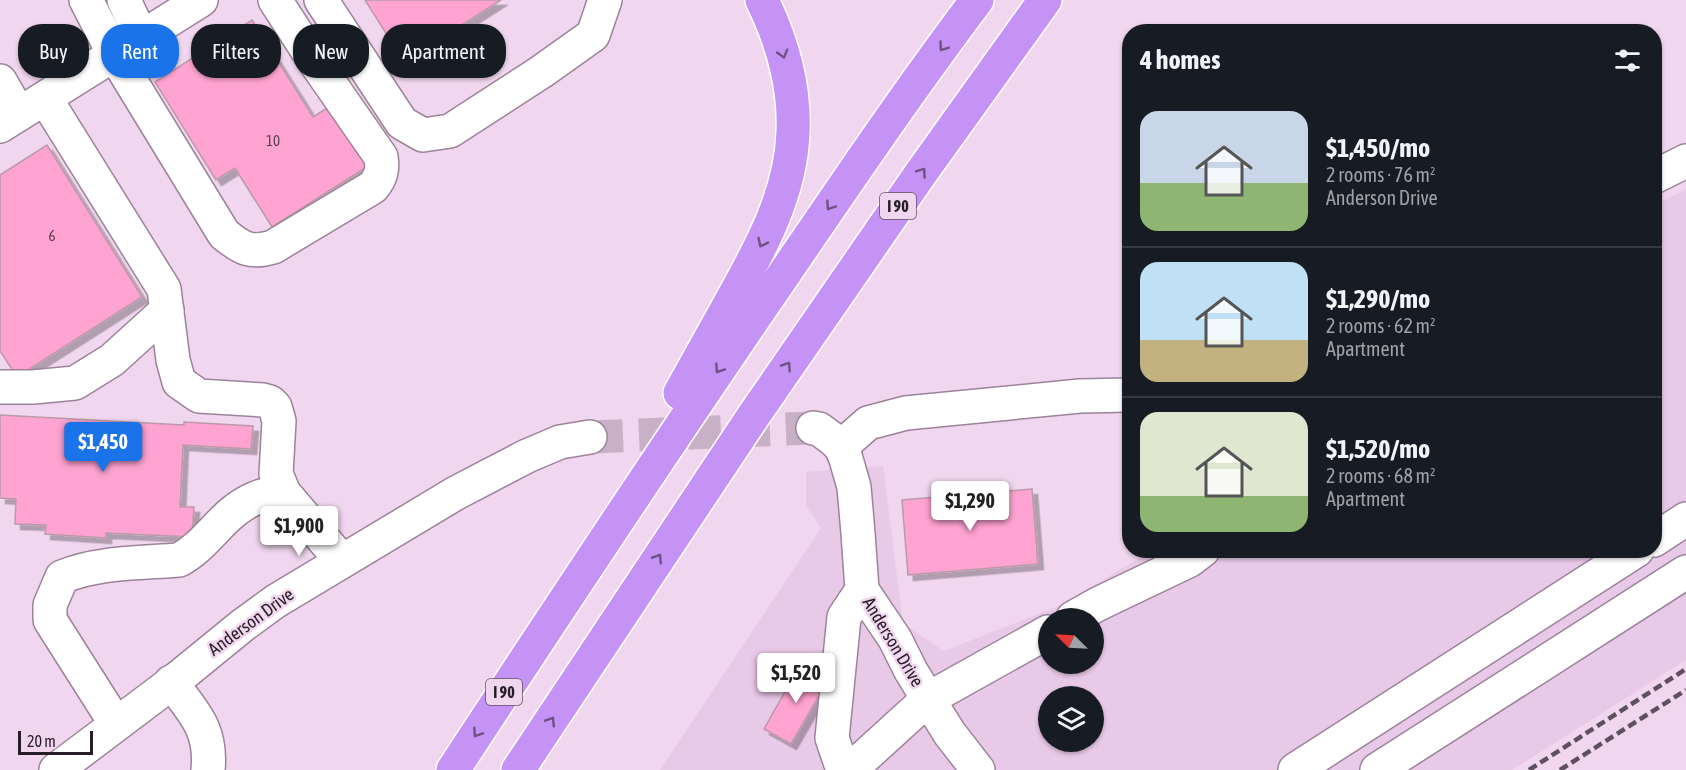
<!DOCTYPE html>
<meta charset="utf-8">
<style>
:root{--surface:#171b24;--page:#20242c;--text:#f1f3f6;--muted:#9ea1a6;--line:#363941;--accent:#1a73e8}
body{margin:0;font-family:"Asap Condensed",sans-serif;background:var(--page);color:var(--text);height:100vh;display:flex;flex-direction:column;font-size:22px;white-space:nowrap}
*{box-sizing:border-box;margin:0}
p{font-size:20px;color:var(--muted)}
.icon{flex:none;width:33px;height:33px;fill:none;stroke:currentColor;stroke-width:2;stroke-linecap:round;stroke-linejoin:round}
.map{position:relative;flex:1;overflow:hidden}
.drawer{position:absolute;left:1122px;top:24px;width:540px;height:534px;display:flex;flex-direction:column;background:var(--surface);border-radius:24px;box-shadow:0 2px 4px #0004}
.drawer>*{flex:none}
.banner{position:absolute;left:18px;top:24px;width:570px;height:54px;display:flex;gap:12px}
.needle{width:39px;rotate:294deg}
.controls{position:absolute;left:1038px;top:608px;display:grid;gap:12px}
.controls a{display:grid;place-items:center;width:66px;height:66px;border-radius:50%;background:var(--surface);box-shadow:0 2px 4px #0004;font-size:30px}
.scale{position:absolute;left:18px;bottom:15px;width:75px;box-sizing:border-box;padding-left:6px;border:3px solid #261d26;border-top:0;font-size:16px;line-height:21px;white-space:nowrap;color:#261d26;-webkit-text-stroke:4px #f0d6ee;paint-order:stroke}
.price{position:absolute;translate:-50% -51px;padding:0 14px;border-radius:6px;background:#fff;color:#222;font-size:20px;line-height:39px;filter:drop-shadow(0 2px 3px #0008)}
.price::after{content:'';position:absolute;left:50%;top:36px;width:18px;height:14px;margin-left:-9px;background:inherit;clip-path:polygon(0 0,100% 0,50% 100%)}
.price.selected{background:var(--accent);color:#fff}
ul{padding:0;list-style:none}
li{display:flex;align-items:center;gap:18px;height:150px;padding:0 18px}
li+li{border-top:2px solid var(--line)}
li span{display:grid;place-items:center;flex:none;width:168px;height:120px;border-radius:18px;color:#555}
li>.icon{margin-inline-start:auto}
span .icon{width:72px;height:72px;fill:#fffc;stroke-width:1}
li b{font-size:26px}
h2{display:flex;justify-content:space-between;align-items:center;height:72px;padding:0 18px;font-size:26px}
.pill{padding:0 21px;border-radius:24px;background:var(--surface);box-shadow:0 2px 4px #0004;font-size:21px;line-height:54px}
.pill.selected{background:var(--accent);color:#fff}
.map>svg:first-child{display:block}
.built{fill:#e9c9e8;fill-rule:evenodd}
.building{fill:#ffa3d2;stroke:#ba9aa9;stroke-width:1.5;filter:url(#shadow)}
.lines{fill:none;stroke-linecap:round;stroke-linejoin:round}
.minor-tunnel{stroke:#c8b1c6;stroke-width:33;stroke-dasharray:33 16;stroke-linecap:butt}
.minor-casing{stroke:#9b839a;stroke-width:36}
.highway-casing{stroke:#fff;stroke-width:36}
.minor{stroke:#fff;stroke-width:33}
.highway{stroke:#c593f5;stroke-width:33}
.rail{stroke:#5e505e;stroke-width:4.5;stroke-dasharray:9 4.5;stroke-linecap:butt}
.oneway{stroke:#6e5283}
.labels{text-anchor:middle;stroke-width:5;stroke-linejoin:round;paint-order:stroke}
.number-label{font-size:15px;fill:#5c3e51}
.shield{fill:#f0d6ee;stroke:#635462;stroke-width:1.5}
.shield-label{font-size:16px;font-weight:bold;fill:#261d26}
.street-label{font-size:18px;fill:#261d26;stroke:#f0d6ee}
</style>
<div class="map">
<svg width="1686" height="770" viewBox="0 0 1686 770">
<defs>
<filter id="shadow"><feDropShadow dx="5.5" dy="5.5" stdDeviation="0" flood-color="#0004"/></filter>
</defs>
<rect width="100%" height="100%" fill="#f0d6ee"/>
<path class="built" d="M1686,189V660L1512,770H660L821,528L806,506V472L883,466L903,624L944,651L1061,605L1151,551L1654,550L1655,205ZM1048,618H1094V663H1048ZM1048,696H1094V741H1048Z"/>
<g class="building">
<polygon points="365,0 501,0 404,62"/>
<polygon points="252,20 313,117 332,105 370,165 272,227 235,168 216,180 155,82"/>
<polygon points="47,145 142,297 17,377 0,351 0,175"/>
<polygon points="0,415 184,425 184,422 253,426 251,449 183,445 180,507 194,507 192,537 106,533 106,538 45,534 46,525 15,524 16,499 0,498"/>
<polygon points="1032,489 1038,564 908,575 902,500"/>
<polygon points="800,665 828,680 791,744 764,729"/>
</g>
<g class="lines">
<polyline class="minor-tunnel" points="590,437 813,428"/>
<defs>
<g id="minor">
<path d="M86,0L114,54L224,234C241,248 250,254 273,247L373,187C381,177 383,170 381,157L315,62L275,0"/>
<polyline points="124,0 141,37"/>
<polyline points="321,0 402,123 423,135 450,131 541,72 593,35 605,0"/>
<polyline points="0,81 19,114"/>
<polyline points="45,98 164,289 173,360 179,382 199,396 263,400 270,402 275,407 279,421 276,474 284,493 342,561"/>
<polyline points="0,126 201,0"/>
<polyline points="1654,177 1686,161"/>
<polyline points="0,387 33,387 75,383 112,360 167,310"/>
<polyline points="813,428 819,429 834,440 841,447 846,459 854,487 858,533 862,590 895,639 911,671 928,699 1048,632"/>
<polyline points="841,447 868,423 906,413 1080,396 1130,395"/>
<polyline points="1654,540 1686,519"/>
<polyline points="1073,618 1098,604 1190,560 1203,550"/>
<path d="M171,682C194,713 212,729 208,770"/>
<path d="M116,724L50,620V605L62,577C97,562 142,563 179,560C208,545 223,511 256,498C264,494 275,494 284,493"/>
<polyline points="56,770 178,678 243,625 276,601 456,493 527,456 560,442 590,437"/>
<polyline points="843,770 832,738 844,617 862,590"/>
<polyline points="850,770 928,699 950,734 978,770"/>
<polyline points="1295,770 1637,550"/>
<polyline points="1377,770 1686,572"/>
</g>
<g id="highway">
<path d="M680,393C696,364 713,334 729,305C759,251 791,195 793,132C795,86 782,41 762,0"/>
<path d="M453,770C556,613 659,457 765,302C834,201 903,98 977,0"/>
<polyline points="518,770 754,415 921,173 1045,0"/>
</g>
</defs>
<use href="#minor" class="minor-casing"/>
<use href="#highway" class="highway-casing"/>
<use href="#minor" class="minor"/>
<use href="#highway" class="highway"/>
<g class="rail">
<polyline points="1529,770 1686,669"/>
<polyline points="1560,770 1686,690"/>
</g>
</g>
<defs><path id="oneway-chevron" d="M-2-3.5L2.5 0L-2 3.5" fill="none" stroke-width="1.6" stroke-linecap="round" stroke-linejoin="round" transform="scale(1.5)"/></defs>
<g class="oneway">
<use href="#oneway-chevron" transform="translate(943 47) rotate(126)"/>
<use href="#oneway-chevron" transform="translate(783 54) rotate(74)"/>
<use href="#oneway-chevron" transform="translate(922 172) rotate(-55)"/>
<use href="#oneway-chevron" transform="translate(830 206) rotate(124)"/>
<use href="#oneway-chevron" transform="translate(762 243) rotate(116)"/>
<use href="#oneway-chevron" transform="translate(787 366) rotate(-56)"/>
<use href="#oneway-chevron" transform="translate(719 369) rotate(124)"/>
<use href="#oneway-chevron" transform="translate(658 558) rotate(-57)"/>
<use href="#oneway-chevron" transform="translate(551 721) rotate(-57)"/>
<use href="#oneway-chevron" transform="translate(477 733) rotate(123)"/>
</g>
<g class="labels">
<g class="number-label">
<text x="273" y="146">10</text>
<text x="52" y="241">6</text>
</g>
<g class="shield">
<rect x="880" y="193" width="36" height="26" rx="4.5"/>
<rect x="486" y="679" width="36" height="26" rx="4.5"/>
</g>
<g class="shield-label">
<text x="898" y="212">I 90</text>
<text x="504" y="698">I 90</text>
</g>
<g class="street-label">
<text transform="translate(251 622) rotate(-36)" y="6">Anderson Drive</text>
<text transform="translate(893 642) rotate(59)" y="6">Anderson Drive</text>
</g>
</g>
</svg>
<div class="controls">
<a><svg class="needle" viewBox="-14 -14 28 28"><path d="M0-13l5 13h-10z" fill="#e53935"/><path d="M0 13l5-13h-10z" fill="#9ea1a6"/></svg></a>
<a><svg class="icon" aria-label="layers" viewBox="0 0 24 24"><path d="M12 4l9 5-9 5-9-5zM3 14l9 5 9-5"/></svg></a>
</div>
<div class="scale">20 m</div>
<b class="price selected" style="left:103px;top:473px">$1,450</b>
<b class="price" style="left:970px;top:532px">$1,290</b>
<b class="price" style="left:299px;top:557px">$1,900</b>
<b class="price" style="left:796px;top:704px">$1,520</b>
<div class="banner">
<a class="pill">Buy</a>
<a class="pill selected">Rent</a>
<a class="pill">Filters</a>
<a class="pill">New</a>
<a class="pill">Apartment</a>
</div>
<section class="drawer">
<h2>4 homes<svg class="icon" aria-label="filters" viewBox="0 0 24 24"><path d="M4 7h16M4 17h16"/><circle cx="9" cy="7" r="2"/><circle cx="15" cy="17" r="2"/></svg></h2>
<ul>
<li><span style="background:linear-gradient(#c9d6e8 60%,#8fb573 0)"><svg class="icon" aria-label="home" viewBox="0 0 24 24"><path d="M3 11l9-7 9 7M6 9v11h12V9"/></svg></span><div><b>$1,450/mo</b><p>2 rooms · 76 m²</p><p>Anderson Drive</p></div></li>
<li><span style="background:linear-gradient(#bfe0f5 65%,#c2b280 0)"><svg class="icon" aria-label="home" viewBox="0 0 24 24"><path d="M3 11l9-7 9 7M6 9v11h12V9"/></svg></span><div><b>$1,290/mo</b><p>2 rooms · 62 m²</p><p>Apartment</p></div></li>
<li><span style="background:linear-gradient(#dfe7d0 70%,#8fb573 0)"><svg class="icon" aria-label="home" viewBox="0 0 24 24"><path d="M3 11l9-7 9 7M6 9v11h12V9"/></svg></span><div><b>$1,520/mo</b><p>2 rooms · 68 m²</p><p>Apartment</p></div></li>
</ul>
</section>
</div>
